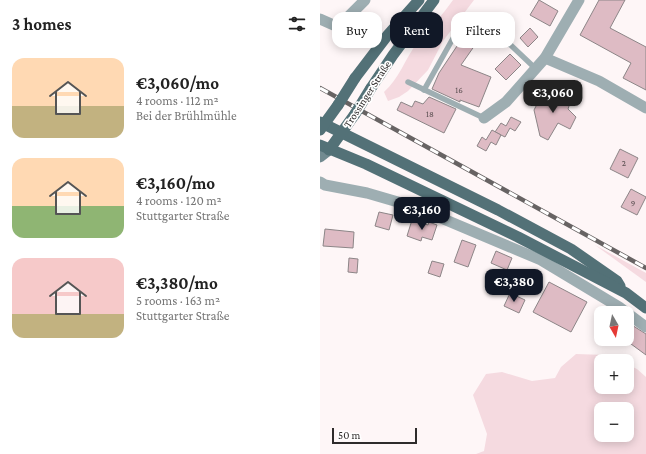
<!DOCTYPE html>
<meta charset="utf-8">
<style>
:root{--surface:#fff;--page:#f6f6f6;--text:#222;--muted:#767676;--accent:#111827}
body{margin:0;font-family:"Crimson Pro",serif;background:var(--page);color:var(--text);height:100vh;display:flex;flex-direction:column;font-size:15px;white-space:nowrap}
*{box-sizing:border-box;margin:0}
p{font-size:13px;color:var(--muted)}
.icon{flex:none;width:22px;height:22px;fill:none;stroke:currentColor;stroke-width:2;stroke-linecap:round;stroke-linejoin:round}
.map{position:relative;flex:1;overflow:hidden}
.drawer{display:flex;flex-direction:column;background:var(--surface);width:320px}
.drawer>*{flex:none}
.banner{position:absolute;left:12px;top:12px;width:254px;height:36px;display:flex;gap:8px}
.needle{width:26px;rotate:171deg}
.tools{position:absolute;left:274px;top:306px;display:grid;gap:8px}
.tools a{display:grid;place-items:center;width:40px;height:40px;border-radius:8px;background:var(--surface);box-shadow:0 2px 10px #0003;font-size:20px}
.scale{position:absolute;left:12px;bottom:10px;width:85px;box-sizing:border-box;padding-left:4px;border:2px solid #2e2b2b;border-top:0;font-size:11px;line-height:14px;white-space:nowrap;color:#2e2b2b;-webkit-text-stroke:3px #fff;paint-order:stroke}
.price{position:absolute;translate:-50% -34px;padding:0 9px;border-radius:8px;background:var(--accent);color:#fff;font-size:13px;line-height:26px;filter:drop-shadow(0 1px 2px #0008)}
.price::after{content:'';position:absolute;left:50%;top:24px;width:12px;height:9px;margin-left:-6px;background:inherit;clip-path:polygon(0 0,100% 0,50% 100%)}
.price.current{background:#222;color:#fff}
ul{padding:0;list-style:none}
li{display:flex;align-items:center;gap:12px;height:100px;padding:0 12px}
li span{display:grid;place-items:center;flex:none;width:112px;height:80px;border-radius:12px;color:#555}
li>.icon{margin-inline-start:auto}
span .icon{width:48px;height:48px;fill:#fffc;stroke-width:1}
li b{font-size:17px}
h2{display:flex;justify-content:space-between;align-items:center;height:48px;padding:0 12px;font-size:17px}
.chip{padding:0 14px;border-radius:12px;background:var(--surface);box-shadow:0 2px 10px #0003;font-size:14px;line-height:36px}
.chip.current{background:var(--accent);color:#fff}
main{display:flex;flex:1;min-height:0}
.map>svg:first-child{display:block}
.green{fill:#f5dae0;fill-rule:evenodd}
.building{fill:#debbc4;stroke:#8c8587}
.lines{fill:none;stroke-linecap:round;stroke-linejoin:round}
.service{stroke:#9eaeb2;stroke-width:5.5}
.minor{stroke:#9eaeb2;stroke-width:11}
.secondary{stroke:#728a90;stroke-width:11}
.primary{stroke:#537177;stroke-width:11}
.rail-casing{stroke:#676363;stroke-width:4.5}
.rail{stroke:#fff;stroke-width:3;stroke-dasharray:9;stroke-linecap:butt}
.primary-bridge{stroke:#537177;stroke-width:11}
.labels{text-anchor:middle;stroke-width:3.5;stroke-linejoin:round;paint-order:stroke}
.number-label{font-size:9px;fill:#5a4f51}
.street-label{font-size:11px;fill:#2e2b2b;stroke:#fff}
</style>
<main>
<section class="drawer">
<h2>3 homes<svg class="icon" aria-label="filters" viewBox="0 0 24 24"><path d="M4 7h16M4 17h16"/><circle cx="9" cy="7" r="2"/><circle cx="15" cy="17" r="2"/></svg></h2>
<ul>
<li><span style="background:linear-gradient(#ffd9b3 60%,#c2b280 0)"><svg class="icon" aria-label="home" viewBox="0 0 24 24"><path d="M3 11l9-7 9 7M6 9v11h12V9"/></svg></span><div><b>€3,060/mo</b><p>4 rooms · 112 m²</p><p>Bei der Brühlmühle</p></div></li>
<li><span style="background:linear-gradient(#ffd9b3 60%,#8fb573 0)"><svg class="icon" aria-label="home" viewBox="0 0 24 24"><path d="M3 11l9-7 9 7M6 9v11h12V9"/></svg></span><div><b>€3,160/mo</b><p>4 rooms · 120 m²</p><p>Stuttgarter Straße</p></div></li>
<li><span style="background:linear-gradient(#f6c9c9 70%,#c2b280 0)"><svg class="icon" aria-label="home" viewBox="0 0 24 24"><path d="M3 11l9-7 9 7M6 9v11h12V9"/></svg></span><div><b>€3,380/mo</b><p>5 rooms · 163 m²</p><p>Stuttgarter Straße</p></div></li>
</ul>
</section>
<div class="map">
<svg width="326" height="454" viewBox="0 0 326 454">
<rect width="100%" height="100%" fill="#fef6f7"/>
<g class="green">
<path d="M133,0H154L123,41L108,70L88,91L79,97L68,101L64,92C79,79 85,59 97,43C109,29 122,16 133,0Z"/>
<polygon points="275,245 326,273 326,282"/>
<path d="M256,354L286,355L300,361H281V387H307V364L317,369L326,377V454H156L164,451L167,434L153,395L166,374L182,372L212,381L235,378L241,367ZM281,409H307V435H281Z"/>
</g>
<g class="building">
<polygon points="219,0 238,11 230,26 210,15"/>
<polygon points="279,0 305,0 290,28 326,47 326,90 303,78 311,63 260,35"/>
<polygon points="210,28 218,37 208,47 200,38"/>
<polygon points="143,37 155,45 141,65 171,77 159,107 140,100 140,102 112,89 119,73"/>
<polygon points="190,54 201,65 186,80 175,69"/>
<polygon points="245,87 244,102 249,106 248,109 256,117 250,129 238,123 228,140 220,136 214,110 223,93 228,95 229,93 238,97"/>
<polygon points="109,97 136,109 124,133 77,110 81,102 92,107 95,101 103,104"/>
<polygon points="191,117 201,122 195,131 190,128 185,137 175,132 181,123 186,126"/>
<polygon points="172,130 181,135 176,145 171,142 166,151 157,146 162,137 166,140"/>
<polygon points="300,149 318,158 308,178 290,169"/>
<polygon points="311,189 326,197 317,215 301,207"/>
<polygon points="59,212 73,215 69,230 55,226"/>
<polygon points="92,220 108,225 109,222 117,225 112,240 102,237 101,241 87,236"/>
<polygon points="5,229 34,232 33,248 3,246"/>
<polygon points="142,240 156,245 148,267 134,262"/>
<polygon points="176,251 192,258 187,270 171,263"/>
<polygon points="29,258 38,259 37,273 28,272"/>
<polygon points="112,261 124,264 120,277 108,273"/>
<polygon points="229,282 267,302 251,332 213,312"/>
<polygon points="190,293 205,300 199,313 184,306"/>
<polygon points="307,322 326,334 326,355 307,341"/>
</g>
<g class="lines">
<g class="service">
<polyline points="18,27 32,41"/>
<polyline points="88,82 164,118"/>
<polyline points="104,90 136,33 163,19 216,69"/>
</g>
<g class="minor">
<polyline points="0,19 18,27 45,0"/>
<polyline points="225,58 279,81 326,108"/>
<polyline points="164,118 186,102 225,58 259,0"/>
<polyline points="0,182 5,185 47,193 95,207 221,260 299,307 326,327"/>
</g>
<polyline class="secondary" points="0,157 9,150"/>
<g class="primary">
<polyline points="35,78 67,36 99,0"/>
<polyline points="51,88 73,55 114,0"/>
<polyline points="0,122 178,210 251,249 297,281 300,286"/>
<polyline points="0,130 18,105"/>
<polyline points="0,145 46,164 198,237 306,293 326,308"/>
<polyline points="9,150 35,114"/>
</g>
<defs>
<polyline id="rail" points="0,88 326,268"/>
</defs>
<use href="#rail" class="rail-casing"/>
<use href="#rail" class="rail"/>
<g class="primary-bridge">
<polyline points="18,105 35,78"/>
<polyline points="35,114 51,88"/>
</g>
</g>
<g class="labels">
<g class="number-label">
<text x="139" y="93">16</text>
<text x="110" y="117">18</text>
<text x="304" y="166">2</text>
<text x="313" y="206">9</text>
</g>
<g class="street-label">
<text transform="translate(47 94) rotate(-57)" y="4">Trossinger Straße</text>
</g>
</g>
</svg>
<div class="tools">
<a><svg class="needle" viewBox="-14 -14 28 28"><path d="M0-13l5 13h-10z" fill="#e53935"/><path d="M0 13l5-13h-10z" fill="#767676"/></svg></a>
<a>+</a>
<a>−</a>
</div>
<div class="scale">50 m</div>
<b class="price current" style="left:233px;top:114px">€3,060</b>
<b class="price" style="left:102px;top:231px">€3,160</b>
<b class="price" style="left:194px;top:303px">€3,380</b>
<div class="banner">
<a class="chip">Buy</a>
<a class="chip current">Rent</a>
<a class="chip">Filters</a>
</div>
</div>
</main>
